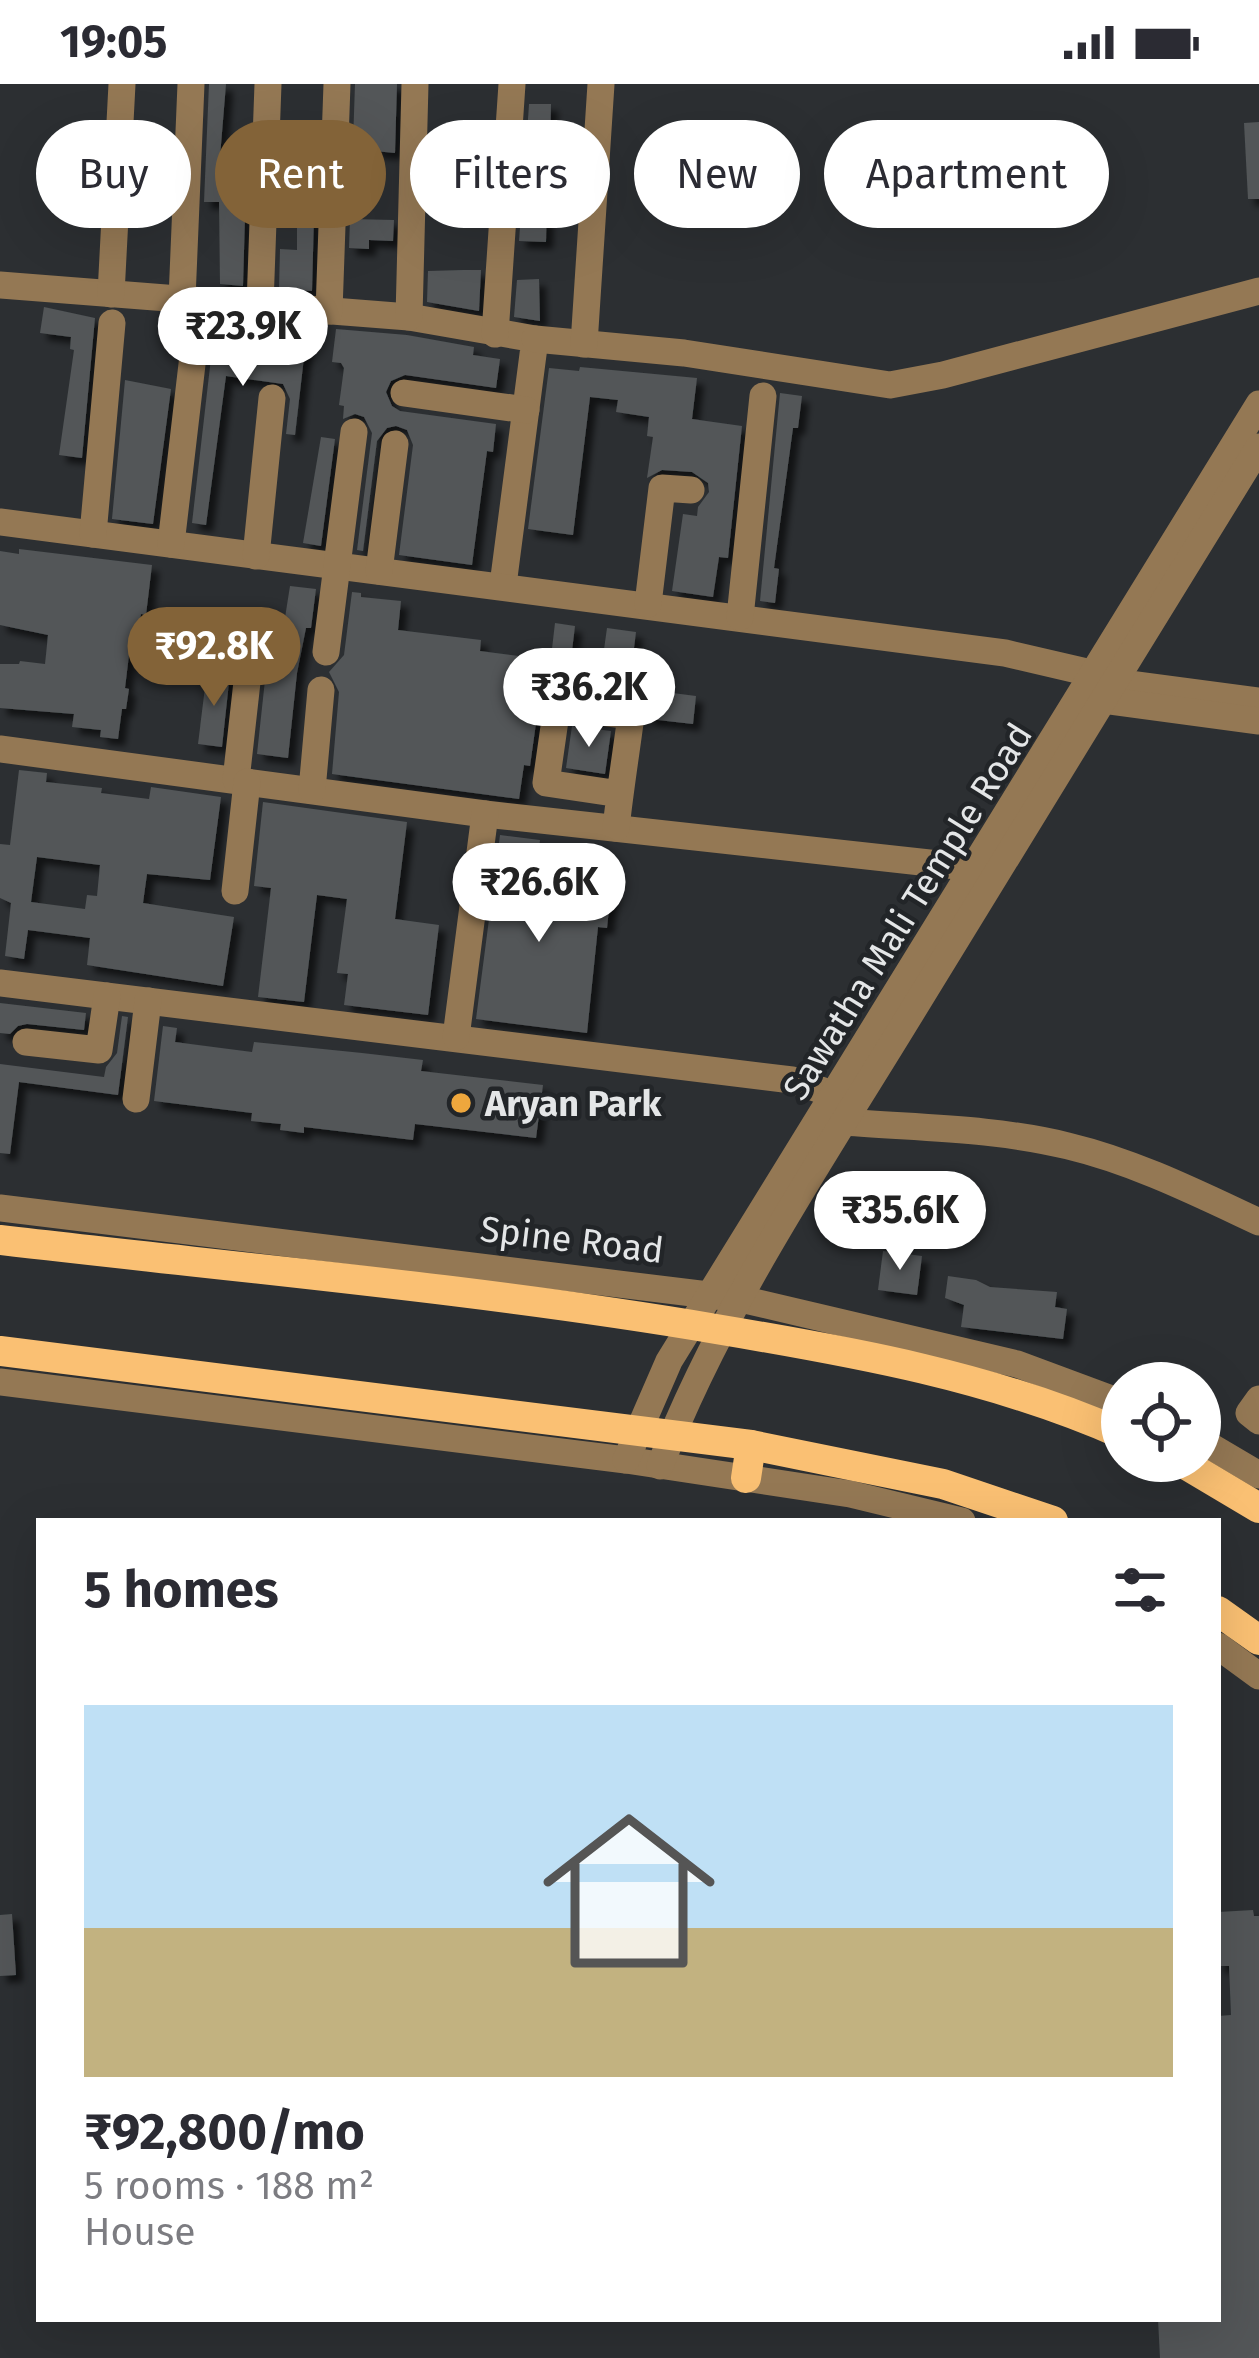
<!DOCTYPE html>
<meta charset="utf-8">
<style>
:root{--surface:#fff;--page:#f7f7f7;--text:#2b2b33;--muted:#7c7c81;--accent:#836338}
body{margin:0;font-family:"Fira Sans",sans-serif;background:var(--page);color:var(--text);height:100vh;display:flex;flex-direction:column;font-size:45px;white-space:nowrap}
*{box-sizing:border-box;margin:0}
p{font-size:39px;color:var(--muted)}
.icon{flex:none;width:66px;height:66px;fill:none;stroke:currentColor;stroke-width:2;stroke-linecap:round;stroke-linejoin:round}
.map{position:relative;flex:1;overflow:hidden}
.details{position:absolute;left:36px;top:1434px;width:1185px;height:804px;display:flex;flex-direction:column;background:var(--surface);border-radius:0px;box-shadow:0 12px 48px #0002}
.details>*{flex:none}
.guide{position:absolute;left:36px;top:36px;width:1188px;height:108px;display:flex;gap:24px}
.buttons{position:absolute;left:1101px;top:1278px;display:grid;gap:24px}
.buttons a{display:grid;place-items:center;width:120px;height:120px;border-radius:50%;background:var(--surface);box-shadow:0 12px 48px #0002;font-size:60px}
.price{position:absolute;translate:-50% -102px;padding:0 27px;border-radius:42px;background:#fff;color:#222;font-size:39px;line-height:78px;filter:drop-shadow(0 3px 6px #0008)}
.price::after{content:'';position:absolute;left:50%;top:72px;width:36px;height:27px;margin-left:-18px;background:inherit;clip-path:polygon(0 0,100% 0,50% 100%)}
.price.active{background:var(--accent);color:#fff}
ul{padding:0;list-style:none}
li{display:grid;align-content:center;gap:24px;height:636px;padding:0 48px}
li span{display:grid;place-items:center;height:372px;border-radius:0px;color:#555}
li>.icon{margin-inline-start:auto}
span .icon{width:216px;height:216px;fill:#fffc;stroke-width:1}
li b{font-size:51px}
h2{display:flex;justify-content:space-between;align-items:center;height:144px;padding:0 48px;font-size:51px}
.pill{padding:0 42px;border-radius:54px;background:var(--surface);box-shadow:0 12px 48px #0002;font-size:42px;line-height:108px}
.pill.active{background:var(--accent);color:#fff}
.status{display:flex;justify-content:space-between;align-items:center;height:84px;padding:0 60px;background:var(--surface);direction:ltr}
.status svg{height:33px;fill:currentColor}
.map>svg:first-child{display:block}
.building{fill:#525658;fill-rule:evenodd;filter:url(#shadow)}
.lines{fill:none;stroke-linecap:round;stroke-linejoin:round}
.minor{stroke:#947854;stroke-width:27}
.major{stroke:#fac073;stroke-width:30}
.poi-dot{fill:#eea73d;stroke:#222528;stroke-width:4.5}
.labels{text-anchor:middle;stroke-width:9;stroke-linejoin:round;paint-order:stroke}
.street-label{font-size:36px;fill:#e4e6e7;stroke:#222528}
.poi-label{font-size:36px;font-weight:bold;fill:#e4e6e7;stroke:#222528;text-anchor:start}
</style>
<div class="status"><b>19:05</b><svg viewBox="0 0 49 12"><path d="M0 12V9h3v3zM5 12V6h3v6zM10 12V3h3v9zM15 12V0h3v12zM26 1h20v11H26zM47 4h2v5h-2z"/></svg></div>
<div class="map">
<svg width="1259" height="2274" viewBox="0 0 1259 2274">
<defs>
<filter id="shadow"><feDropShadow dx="7" dy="7" stdDeviation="3" flood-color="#0009"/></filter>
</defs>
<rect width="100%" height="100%" fill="#2c2f32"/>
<g class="building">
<polygon points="209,0 226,0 218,97 246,98 243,202 220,200 219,118 204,118"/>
<polygon points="355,0 397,0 395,69 374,67 374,60 353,59"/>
<polygon points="529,20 551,20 550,67 526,66"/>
<polygon points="1259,38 1259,115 1248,115 1244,39"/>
<polygon points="522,115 547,116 546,158 519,157"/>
<polygon points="297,132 314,132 312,207 279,205 280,165 297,166"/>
<polygon points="350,135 394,136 393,157 369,156 369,165 349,164"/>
<polygon points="463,186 481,186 479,227 427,218 428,187"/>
<polygon points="539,195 540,237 514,233 517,196"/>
<polygon points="44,223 95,234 82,374 59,371 74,266 70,265 71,253 40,249"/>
<polygon points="210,236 235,238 234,247 306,256 295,351 286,350 290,315 283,300 226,292 206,441 192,439 214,248"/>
<polygon points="336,245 407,251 474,263 473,271 500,275 496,304 405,291 391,297 386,308 392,322 400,327 496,340 493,368 487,367 472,481 399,471 413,361 407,346 396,342 387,344 377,357 363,467 357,466 372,349 364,333 355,330 343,335 344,322 339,321 344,284 341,279 332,278"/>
<polygon points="580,283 697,294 692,335 742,342 728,474 719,473 713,513 672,507 683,430 697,432 698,423 709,408 708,399 692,388 662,386 647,394 653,353 647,352 649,333 616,328 618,316 590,313 573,451 528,445 549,284 579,287"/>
<polygon points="125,296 171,305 153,440 112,435"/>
<polygon points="780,309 802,312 798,344 793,344 774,484 779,485 775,519 760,517"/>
<polygon points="321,353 335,355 321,462 303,459"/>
<polygon points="19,465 152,481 146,531 141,530 137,556 131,555 125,604 129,605 126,625 122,625 118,655 100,653 101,646 72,643 74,630 0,624 0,580 19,580 20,577 45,580 48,551 0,541 0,467 19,470"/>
<polygon points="290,502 316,505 311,544 306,544 297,589 288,674 257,670 265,596 275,597"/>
<polygon points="352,508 361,509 361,513 401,517 398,546 481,556 480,567 519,572 518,578 550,582 555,539 575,542 570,583 601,587 607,544 636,548 631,588 636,589 634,604 696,612 693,640 649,635 647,624 633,614 551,605 539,618 530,682 524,681 519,715 332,690 339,608 329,588 344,571"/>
<polygon points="207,587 230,589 222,663 198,660"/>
<polygon points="572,642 611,647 605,690 566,684"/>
<path d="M19,686L47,689L46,698L102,704L101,709L149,715L151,703L221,713L210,796L147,790L143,819L234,833L223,902L87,881L90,854L28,846L24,875L5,872L11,819L0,814V760L10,761ZM37,773L100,781L97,812L87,811L85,825L31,818Z"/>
<polygon points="263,718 407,738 395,835 439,841 428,931 344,921 348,890 337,889 347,815 317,811 304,918 258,913 271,804 254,802"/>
<polygon points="500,751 540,756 535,800 611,807 607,844 598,843 587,949 476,935"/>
<polygon points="0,919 86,929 84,946 27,940 18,942 10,950 0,949"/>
<polygon points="122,932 128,933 118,1011 19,998 10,1070 0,1069 0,980 104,993 106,983 117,969"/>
<polygon points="163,942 177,944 175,958 252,968 254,958 362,969 423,976 421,987 543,1001 536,1054 415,1040 413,1056 304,1043 304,1049 280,1046 281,1040 251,1037 252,1029 154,1017"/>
<polygon points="883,1167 922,1172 917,1211 878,1206"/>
<polygon points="948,1192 976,1196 990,1203 1057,1208 1055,1223 1067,1225 1063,1255 961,1243 964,1221 945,1214"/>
<polygon points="1253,1826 1254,1832 1259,1832 1259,2274 1160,2274 1158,2235 1218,2235 1218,1932 1231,1931 1229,1882 1218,1882 1218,1828"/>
<polygon points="12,1830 16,1891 0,1892 0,1831"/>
</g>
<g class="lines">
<g class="minor">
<polyline points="0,201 409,233 535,255 503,501"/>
<polyline points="111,210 122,0"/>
<polyline points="182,215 191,0"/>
<polyline points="260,221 268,0"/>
<polyline points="329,227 337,0"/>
<polyline points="409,233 415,0"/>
<polyline points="495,250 512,0"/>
<polyline points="535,255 684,269 890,301 943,291 1259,207"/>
<polyline points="584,260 601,0"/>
<polyline points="404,309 526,326"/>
<polyline points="0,438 1005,569 1095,590 1114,598 1259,617"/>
<polyline points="93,450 112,239"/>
<polyline points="171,460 196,246"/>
<polyline points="256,472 272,314"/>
<polyline points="379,487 395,360"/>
<polyline points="648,520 662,404 691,406"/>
<polyline points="740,533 763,312"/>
<polyline points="326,568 354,348"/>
<polyline points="1092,611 1103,616 1259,637"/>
<polyline points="0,665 485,730 975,784"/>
<polyline points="236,696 248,589"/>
<polyline points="312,706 321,606"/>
<path d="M616,744C620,707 626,669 631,632L557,622L546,699L620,710"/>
<polyline points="235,807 247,698"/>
<polyline points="0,899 792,996 835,1011"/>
<polyline points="456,953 485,730"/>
<polyline points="26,958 99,966 107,912"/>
<polyline points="136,1015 148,917"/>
<path d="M845,1038C919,1044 995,1044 1068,1062C1135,1078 1197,1109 1259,1138"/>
<polyline points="0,1124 741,1215 1017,1280 1122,1319"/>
<polyline points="0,1298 626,1376 850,1410 962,1437"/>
<polyline points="1259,1315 1249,1329 1259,1337"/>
<polyline points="1200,1356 1259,1391"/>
<polyline points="626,1376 669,1277 1259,320"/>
<path d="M660,1382C716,1235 814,1087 897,952C1017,756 1138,559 1259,363"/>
<polyline points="1218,1562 1259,1592"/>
</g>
<g class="major">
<path d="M0,1156C239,1184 479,1205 716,1245C854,1268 994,1293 1122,1350"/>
<polyline points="0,1267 751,1361 943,1400 1053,1437"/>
<polyline points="1180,1377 1259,1424"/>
<polyline points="746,1394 751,1361"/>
<polyline points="1218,1527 1259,1556"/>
</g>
</g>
<circle class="poi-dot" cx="461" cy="1019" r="12"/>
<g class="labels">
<g class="street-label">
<text transform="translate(907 827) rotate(-58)" y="13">Sawatha Mali Temple Road</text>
<text transform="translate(572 1155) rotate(7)" y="13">Spine Road</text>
</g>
<g class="poi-label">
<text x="485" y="1032">Aryan Park</text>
</g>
</g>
</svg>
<div class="buttons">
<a><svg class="icon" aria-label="locate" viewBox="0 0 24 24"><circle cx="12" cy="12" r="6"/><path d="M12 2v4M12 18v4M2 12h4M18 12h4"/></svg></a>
</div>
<b class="price" style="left:243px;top:305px">₹23.9K</b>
<b class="price active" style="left:214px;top:625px">₹92.8K</b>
<b class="price" style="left:589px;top:666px">₹36.2K</b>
<b class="price" style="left:539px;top:861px">₹26.6K</b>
<b class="price" style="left:900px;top:1189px">₹35.6K</b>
<div class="guide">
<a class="pill">Buy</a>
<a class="pill active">Rent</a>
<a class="pill">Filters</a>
<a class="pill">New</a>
<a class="pill">Apartment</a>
</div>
<section class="details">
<h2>5 homes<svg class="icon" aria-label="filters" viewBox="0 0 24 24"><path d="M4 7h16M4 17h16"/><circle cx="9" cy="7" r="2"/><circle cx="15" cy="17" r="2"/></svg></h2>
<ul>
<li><span style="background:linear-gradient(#bfe0f5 60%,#c2b280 0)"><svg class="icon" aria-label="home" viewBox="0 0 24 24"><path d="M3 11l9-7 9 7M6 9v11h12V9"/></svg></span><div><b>₹92,800/mo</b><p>5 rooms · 188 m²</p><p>House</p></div></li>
</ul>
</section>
</div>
